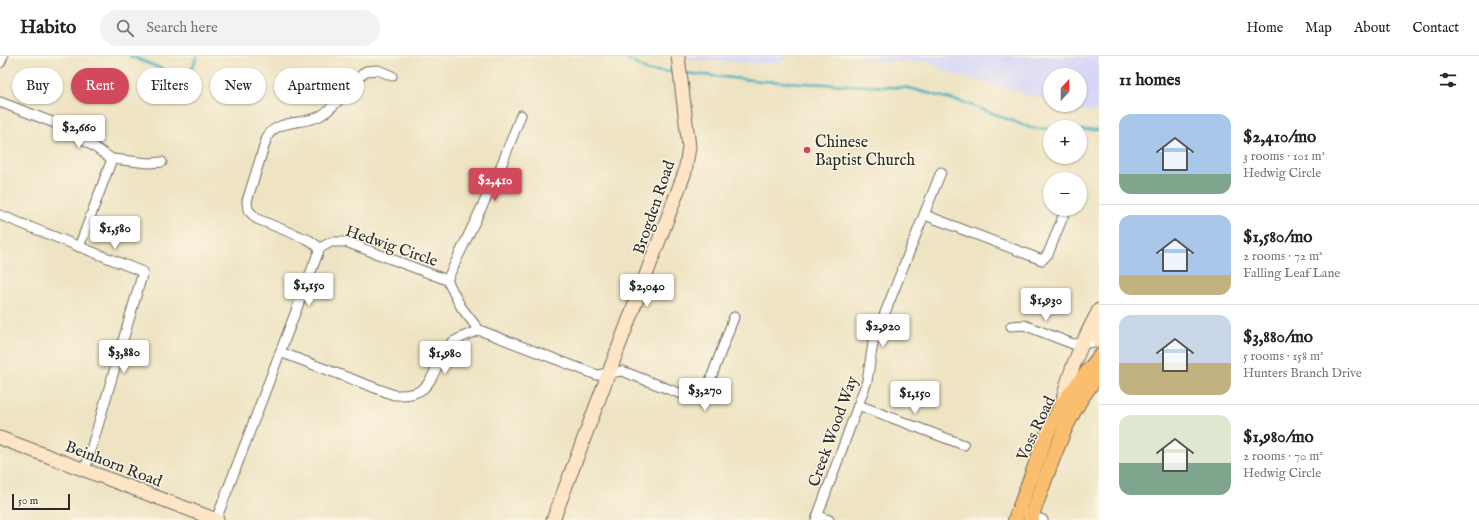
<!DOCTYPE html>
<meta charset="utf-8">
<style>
:root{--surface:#fff;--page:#f2f2f2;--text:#222;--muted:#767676;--line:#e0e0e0;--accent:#d1495b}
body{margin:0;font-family:"IM FELL English",serif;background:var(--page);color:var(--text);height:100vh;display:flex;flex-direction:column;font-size:15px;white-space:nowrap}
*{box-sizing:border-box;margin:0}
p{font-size:13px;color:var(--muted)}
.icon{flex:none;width:22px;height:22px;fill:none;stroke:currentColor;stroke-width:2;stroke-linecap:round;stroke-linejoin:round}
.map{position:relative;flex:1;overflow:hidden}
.side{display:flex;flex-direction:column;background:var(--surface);width:380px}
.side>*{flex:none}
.banner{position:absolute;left:12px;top:12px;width:380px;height:36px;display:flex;gap:8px}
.needle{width:26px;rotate:21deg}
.fabs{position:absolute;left:1043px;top:12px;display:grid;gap:8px}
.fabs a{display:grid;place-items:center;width:44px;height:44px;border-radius:50%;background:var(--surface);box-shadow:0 1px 3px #0004;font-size:20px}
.scale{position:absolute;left:12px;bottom:10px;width:58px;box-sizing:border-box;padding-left:4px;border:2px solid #2b2b2b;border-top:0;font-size:11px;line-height:14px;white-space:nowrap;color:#2b2b2b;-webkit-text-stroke:3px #fcf5e5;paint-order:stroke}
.price{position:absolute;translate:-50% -34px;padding:0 9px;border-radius:4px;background:#fff;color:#222;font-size:13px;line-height:26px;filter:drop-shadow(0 1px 2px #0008)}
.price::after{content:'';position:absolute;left:50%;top:24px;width:12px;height:9px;margin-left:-6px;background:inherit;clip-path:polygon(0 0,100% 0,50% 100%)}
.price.active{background:var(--accent);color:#fff}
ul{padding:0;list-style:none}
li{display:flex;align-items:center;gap:12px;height:100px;padding:0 20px}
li+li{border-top:1px solid var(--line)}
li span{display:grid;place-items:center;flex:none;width:112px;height:80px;border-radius:12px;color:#555}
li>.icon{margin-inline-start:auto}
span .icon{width:48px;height:48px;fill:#fffc;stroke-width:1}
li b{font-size:17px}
h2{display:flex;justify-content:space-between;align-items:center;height:48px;padding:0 20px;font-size:17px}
.chip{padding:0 14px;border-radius:18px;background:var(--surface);box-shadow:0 1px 3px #0004;font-size:14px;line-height:36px}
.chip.active{background:var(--accent);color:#fff}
header{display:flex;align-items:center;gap:24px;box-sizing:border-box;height:56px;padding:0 20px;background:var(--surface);border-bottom:1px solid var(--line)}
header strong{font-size:19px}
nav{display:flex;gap:22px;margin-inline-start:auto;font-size:14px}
.search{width:280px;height:36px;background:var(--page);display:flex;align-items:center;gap:10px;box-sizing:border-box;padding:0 14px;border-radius:22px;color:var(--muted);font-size:15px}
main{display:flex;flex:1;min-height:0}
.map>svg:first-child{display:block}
.built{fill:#d6d7f8}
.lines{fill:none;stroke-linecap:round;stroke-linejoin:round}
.stream{stroke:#42b0bf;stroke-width:2.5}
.street-casing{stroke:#6f6b60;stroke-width:11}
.secondary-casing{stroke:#6f6b60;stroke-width:15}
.primary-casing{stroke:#6f6b60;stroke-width:16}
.street{stroke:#fff;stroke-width:9}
.secondary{stroke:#fde5c5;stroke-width:13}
.primary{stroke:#fbbe6e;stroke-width:14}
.poi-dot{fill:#d1495b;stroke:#fcf5e5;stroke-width:1.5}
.labels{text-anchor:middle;stroke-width:3;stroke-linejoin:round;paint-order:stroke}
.poi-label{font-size:16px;fill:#2b2b2b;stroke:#fcf5e5;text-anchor:start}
.street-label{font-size:16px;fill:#2b2b2b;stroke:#fcf5e5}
</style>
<header>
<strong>Habito</strong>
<div class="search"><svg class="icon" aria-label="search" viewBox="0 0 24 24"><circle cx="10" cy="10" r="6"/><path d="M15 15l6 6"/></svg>Search here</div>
<nav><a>Home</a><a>Map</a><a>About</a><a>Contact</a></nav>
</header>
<main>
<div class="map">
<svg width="1099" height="464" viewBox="0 0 1099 464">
<rect width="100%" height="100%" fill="#fcf5e5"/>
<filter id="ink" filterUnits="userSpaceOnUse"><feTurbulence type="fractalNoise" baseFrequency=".025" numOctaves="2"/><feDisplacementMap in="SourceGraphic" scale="8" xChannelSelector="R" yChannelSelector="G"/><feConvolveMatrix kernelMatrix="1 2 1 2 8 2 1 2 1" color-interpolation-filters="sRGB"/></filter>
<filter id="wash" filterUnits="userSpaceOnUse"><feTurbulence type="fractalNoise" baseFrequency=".012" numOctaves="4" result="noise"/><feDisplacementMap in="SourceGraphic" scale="16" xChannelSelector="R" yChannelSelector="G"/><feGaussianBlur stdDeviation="0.9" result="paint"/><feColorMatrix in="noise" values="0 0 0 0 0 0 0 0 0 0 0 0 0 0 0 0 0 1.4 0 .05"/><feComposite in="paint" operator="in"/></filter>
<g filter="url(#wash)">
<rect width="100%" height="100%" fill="#eee3c2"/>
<g class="built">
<polygon points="687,0 787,0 785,4 766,8 687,3"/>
<polygon points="857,0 1099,0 1099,55 1086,55 1065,49 1080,49 1080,19 1050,19 1050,45 947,16 927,6 873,6"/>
</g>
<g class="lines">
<g class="stream">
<polyline points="130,0 172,17 185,19 193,10 197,0"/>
<polyline points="622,0 648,15 676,16"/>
<polyline points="685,17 761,25 909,32 965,47 1031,72 1050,73"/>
<polyline points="1080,74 1099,74"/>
</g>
</g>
</g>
<g filter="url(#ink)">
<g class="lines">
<defs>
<g id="street">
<polyline points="0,7 3,0"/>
<polyline points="0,46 65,71 112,103 149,107 162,106"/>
<polyline points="0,159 143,216 85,414"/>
<polyline points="925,159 1042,204 1048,198 1066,153"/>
<polyline points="79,191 112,103"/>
<path d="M320,192L309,184L257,163L248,154L247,145L267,81C277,63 303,69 320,60C338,50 349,28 366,15L378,14L392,20"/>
<polyline points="447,224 500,113 521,59"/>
<polyline points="1011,270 1024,269 1073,288 1099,286"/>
<path d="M280,296L394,339C437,341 429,315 449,289C453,284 472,277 479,274L597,319L622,315L702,346L734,261"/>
<polyline points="858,349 964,389"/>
<polyline points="1027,458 1043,464"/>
<polyline points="818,460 829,464"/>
<polyline points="216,464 320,192 331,186 346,186 447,224 461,251 479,274"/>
<polyline points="816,464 867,325 873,287 941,116"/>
</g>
<g id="secondary">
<polyline points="1099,267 1097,277 1099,286"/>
<path d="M1062,348C1069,314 1083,284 1099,254"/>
<polyline points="0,382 217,464"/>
<polyline points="553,464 685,116 689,91 678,0"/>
</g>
<g id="primary">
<polyline points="1015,464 1047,378 1062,348 1099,301"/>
<path d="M1030,464C1049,417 1064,357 1099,319"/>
</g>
</defs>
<use href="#street" class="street-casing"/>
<use href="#secondary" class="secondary-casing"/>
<use href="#primary" class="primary-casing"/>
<use href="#street" class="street"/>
<use href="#secondary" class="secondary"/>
<use href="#primary" class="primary"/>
</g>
</g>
<circle class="poi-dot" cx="807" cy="94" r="4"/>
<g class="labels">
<g class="poi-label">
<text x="815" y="91">Chinese<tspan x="815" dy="18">Baptist Church</tspan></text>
</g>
<g class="street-label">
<text transform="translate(653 151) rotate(-71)" y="6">Brogden Road</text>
<text transform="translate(392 189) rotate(19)" y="6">Hedwig Circle</text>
<text transform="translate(1035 372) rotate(-65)" y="6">Voss Road</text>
<text transform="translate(832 375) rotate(-70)" y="6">Creek Wood Way</text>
<text transform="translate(114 407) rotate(21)" y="6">Beinhorn Road</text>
</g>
</g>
</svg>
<div class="fabs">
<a><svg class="needle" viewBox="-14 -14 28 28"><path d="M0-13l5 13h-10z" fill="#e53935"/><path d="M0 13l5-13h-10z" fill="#767676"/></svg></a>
<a>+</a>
<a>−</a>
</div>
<div class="scale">50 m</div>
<b class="price" style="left:79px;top:93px">$2,660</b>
<b class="price active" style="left:495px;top:146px">$2,410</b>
<b class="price" style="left:115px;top:194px">$1,580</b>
<b class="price" style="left:309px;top:251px">$1,150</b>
<b class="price" style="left:647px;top:252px">$2,040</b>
<b class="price" style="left:1046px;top:266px">$1,930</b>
<b class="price" style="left:883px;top:292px">$2,920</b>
<b class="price" style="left:124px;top:318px">$3,880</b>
<b class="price" style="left:445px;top:319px">$1,980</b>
<b class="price" style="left:705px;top:356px">$3,270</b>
<b class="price" style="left:915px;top:359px">$1,150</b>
<div class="banner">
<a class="chip">Buy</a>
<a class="chip active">Rent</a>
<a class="chip">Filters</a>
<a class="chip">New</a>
<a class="chip">Apartment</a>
</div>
</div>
<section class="side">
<h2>11 homes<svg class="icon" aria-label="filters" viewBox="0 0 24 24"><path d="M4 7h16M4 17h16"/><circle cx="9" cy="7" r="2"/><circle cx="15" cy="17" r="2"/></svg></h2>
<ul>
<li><span style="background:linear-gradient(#a9c7e8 75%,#7fa58c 0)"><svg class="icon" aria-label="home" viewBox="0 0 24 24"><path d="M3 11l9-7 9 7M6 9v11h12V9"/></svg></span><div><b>$2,410/mo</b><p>3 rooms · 101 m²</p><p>Hedwig Circle</p></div></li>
<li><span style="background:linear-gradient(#a9c7e8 75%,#c2b280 0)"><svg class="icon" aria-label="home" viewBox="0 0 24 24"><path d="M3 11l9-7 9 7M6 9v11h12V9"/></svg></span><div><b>$1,580/mo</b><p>2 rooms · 72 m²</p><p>Falling Leaf Lane</p></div></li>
<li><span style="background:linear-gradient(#c9d6e8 60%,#c2b280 0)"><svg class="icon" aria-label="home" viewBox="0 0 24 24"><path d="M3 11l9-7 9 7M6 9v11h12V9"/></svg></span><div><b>$3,880/mo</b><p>5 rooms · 158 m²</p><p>Hunters Branch Drive</p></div></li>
<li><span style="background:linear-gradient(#dfe7d0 60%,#7fa58c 0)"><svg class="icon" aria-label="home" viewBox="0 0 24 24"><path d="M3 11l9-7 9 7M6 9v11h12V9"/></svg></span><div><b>$1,980/mo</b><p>2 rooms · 70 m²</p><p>Hedwig Circle</p></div></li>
</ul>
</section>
</main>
